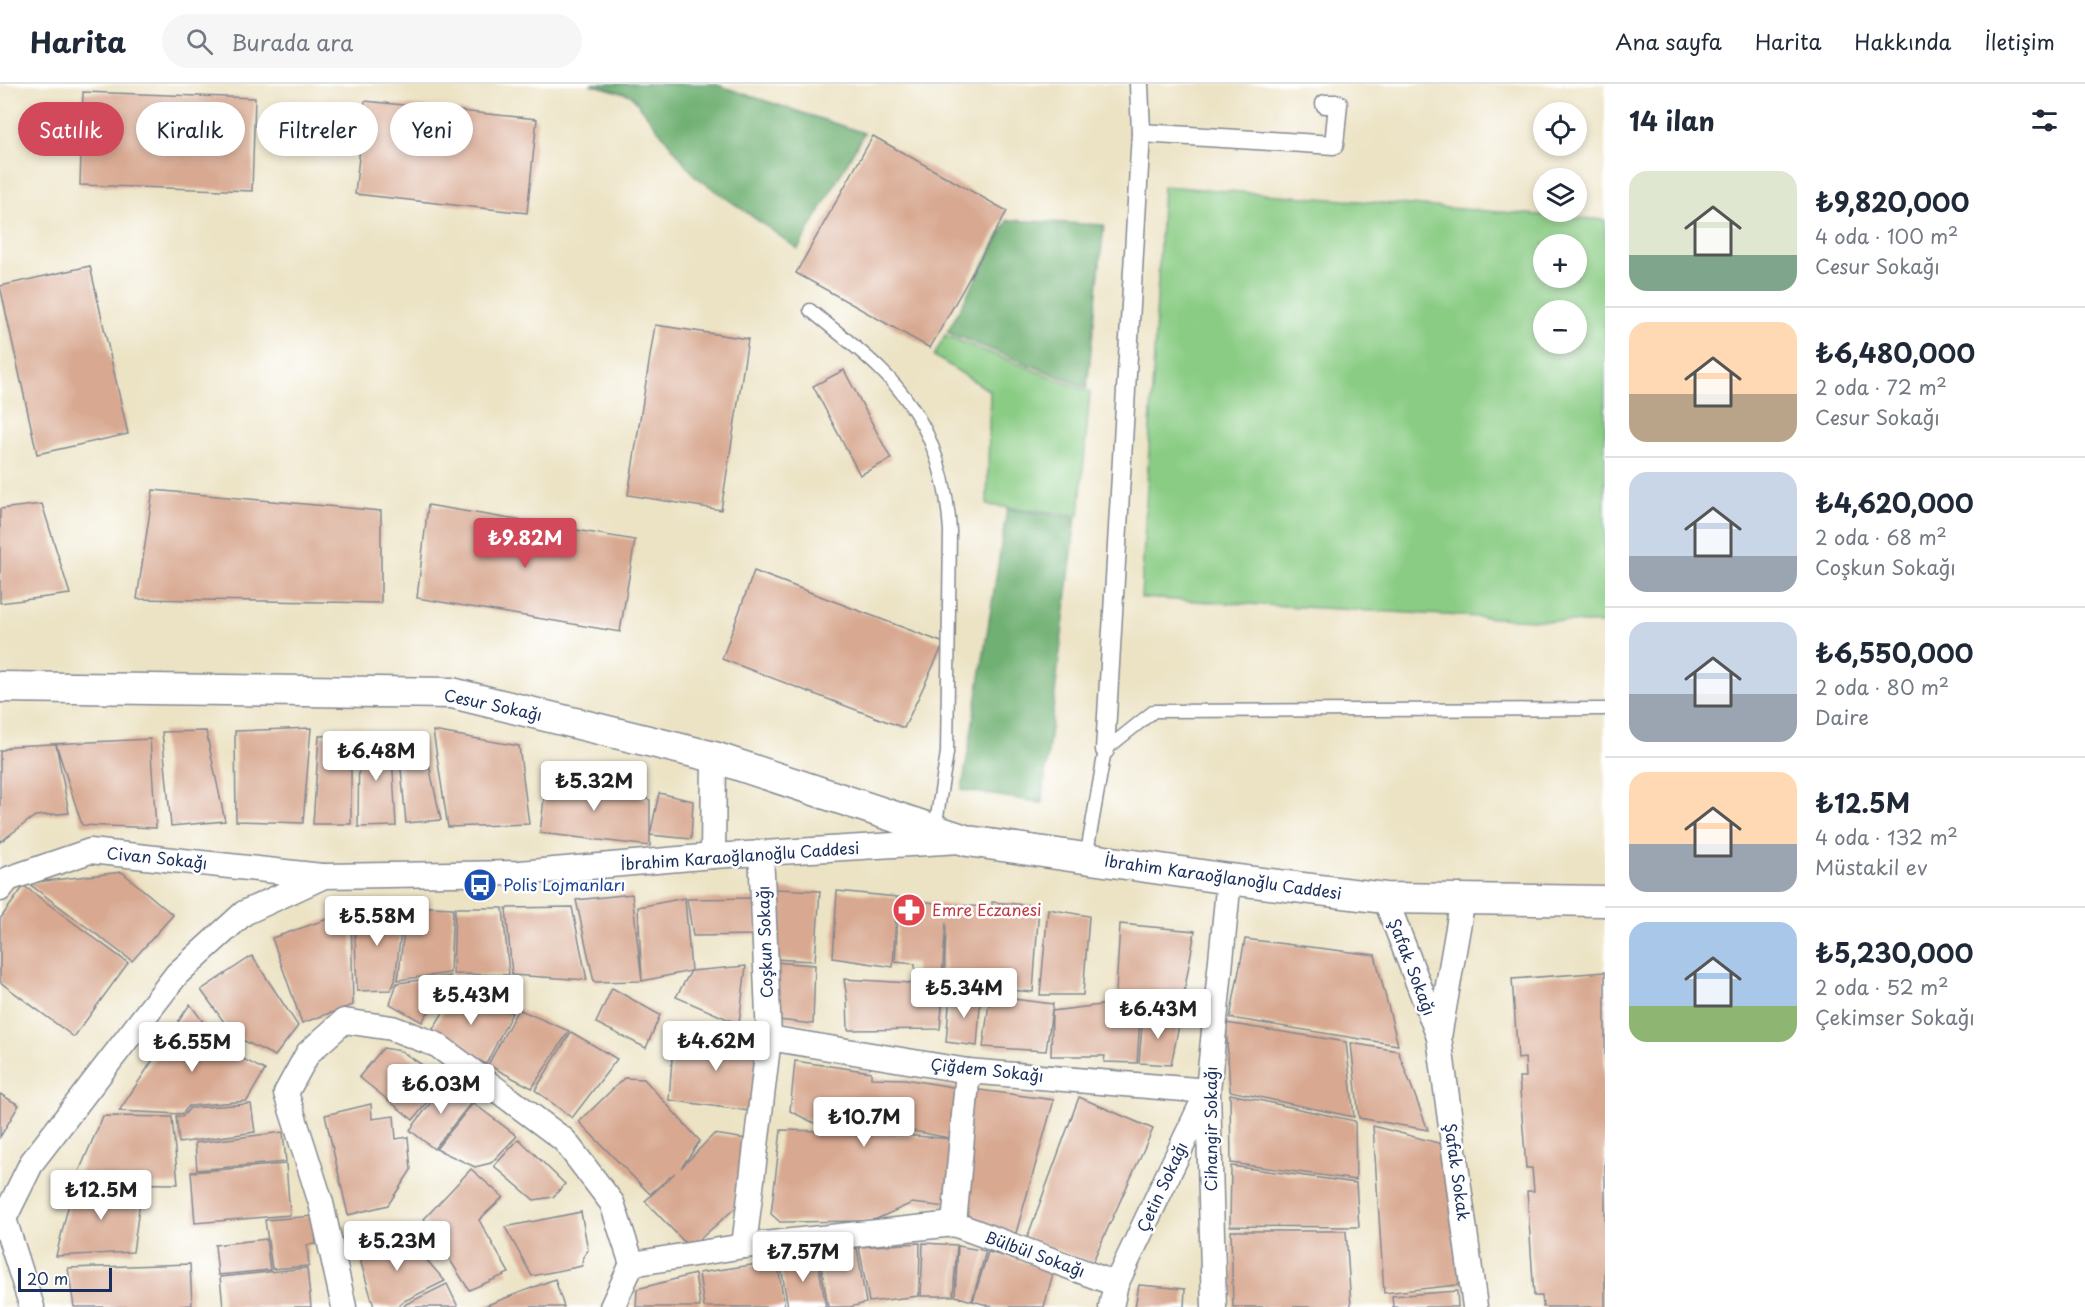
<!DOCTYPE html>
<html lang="tr">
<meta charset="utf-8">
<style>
:root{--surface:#fff;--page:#f6f6f7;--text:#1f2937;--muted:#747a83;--line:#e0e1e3;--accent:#d1495b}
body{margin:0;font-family:"Playpen Sans",sans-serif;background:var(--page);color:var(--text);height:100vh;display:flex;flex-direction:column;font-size:22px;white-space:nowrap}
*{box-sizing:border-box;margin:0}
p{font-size:20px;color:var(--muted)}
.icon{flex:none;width:33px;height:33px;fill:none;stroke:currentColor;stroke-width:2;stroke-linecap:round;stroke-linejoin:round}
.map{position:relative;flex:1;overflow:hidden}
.details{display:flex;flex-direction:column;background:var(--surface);width:480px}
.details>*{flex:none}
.hud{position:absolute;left:18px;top:18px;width:570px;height:54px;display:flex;gap:12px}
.controls{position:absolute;left:1533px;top:18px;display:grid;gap:12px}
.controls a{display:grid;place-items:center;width:54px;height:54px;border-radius:50%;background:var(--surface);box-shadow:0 3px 9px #0003;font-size:30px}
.scale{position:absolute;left:18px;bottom:15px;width:94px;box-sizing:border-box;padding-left:6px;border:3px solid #1b2f5e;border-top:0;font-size:16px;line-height:21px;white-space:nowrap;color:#1b2f5e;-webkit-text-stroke:4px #fff;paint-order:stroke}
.price{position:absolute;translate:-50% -51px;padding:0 14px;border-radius:6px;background:#fff;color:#222;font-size:20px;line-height:39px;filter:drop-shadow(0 2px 3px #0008)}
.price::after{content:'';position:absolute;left:50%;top:36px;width:18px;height:14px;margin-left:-9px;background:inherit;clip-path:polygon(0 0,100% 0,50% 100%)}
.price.selected{background:var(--accent);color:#fff}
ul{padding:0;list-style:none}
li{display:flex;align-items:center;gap:18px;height:150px;padding:0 24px}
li+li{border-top:2px solid var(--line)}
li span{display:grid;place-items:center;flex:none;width:168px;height:120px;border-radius:18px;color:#555}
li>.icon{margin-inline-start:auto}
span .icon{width:72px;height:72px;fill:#fffc;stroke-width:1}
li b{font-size:26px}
h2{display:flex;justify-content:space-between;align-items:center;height:72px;padding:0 24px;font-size:26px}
.tag{padding:0 21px;border-radius:27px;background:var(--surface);box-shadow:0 3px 9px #0003;font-size:21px;line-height:54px}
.tag.selected{background:var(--accent);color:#fff}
header{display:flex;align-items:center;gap:36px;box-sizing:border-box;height:84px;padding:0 30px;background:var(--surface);border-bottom:2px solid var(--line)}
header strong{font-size:28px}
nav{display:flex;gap:33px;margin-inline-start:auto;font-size:21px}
.search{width:420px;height:54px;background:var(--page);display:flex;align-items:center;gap:15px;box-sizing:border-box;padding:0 21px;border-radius:33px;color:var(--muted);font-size:22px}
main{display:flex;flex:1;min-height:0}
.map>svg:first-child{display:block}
.green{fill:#8acc84;stroke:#527e71;stroke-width:1.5;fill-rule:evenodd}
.forest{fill:#6fb072;stroke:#457068;stroke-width:1.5}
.building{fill:#d8a890}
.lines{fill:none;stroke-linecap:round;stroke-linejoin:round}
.service-casing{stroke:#848991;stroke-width:15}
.pedestrian-casing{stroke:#848991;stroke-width:21}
.minor-casing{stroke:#848991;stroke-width:27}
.tertiary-casing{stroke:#848991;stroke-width:33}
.service{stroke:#fff;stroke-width:12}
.pedestrian{stroke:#fff;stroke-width:18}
.minor{stroke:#fff;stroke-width:24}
.tertiary{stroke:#fff;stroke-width:30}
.labels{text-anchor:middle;stroke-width:5;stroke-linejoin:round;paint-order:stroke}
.street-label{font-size:16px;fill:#1b2f5e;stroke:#fff}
.transit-label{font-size:16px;fill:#164399;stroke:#fff;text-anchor:start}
.health-label{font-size:16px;fill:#be3a42;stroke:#fff;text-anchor:start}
</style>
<header>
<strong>Harita</strong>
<div class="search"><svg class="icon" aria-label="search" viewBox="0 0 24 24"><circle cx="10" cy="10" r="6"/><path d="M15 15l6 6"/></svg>Burada ara</div>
<nav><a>Ana sayfa</a><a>Harita</a><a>Hakkında</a><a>İletişim</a></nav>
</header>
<main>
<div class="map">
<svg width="1605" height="1223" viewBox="0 0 1605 1223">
<rect width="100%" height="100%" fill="#fff"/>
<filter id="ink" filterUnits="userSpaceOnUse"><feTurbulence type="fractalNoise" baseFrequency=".0167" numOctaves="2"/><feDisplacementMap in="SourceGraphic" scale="12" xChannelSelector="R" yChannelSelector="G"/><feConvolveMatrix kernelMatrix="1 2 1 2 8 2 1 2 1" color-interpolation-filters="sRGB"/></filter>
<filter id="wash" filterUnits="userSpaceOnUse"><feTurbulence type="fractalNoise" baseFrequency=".008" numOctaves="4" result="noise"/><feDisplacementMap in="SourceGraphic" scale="24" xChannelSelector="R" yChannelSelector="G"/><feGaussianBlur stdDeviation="1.35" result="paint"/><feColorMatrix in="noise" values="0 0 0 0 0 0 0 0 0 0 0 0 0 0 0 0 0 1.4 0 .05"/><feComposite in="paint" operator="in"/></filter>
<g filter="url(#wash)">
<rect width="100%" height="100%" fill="#ece3c4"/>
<g class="green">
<path d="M1163,102L1605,136V540L1141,514ZM1544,160H1576V194H1544ZM1544,226H1576V260H1544Z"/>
<polygon points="945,251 1090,308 1079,431 987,421 990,307 934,272"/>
</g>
<g class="forest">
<polygon points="590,0 714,0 864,49 798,165 695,92 631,11"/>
<polygon points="1008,136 1104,141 1087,304 947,248"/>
<polygon points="1007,425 1076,433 1042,719 962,706"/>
</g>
<g id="blocks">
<g class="building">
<polygon points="83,8 255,14 252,107 80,101"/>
<polygon points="365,17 537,35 527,129 355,110"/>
<polygon points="873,52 1007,127 930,264 796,189"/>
<polygon points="90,182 128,350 37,370 0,202"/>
<polygon points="655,241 748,255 721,426 628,411"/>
<polygon points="844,286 891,375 860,391 813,302"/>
<polygon points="153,406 381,427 381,519 137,515"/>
<polygon points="42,420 70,510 0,519 0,425"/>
<polygon points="428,421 635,456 620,548 417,514"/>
<polygon points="754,487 944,559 904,644 722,575"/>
<polygon points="311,644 303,739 236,737 235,647"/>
<polygon points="206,647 225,737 171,742 162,648"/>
<polygon points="433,647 519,662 529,740 448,743"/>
<polygon points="391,650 396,742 358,743 359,653"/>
<polygon points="351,651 351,740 313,740 319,652"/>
<polygon points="398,653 423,654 441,736 406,739"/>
<polygon points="150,655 156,744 82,741 56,660 69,729 35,732 0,758 0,667 12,662"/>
<polygon points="547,689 599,698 650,716 650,762 540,749"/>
<polygon points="659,709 693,717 691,755 650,751"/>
<polygon points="122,788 173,831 132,877 28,799"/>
<polygon points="24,802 128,879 74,953 0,898 0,835"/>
<polygon points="775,805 820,807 815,877 772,875"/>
<polygon points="837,807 897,813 893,883 833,874"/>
<polygon points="632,810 642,897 638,823 685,814 691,887 642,897 594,898 576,816"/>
<polygon points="899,813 946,821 992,823 992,818 1039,822 1033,908 944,901 946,839 942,892 915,890 915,880 895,878"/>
<polygon points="755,814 758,851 693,852 687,815"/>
<polygon points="404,822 395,897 391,906 357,907 354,825"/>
<polygon points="407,822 453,824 450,889 398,896"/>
<polygon points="572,823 587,896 512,891 506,824"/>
<polygon points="455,824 503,824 509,891 453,890"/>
<polygon points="1048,825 1089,832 1083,911 1040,911"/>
<polygon points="351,827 353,921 302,939 272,854"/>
<polygon points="1120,840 1195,847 1180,932 1141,923 1116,908"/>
<polygon points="1245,855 1375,871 1398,961 1230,934"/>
<polygon points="252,872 298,942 275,972 234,952 201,906"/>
<polygon points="772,878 815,881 813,940 778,936"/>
<polygon points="746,882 739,940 676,913 691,887"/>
<polygon points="1605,888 1605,1223 1543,1223 1542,1212 1534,1212 1527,1107 1534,1107 1532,1084 1526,1084 1519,993 1526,993 1525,974 1518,975 1512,895"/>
<polygon points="450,892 422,938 390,920 397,899"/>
<polygon points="844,895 944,901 940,945 848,946 847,915"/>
<polygon points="612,904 660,931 646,964 596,939"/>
<polygon points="456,907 512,929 486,980 430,950"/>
<polygon points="950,910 981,910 977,962 946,958"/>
<polygon points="990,912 1053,920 1046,967 983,963"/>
<polygon points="190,920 223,965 265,986 247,1017 189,1022 182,1030 119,1027"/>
<polygon points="1109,920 1141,923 1137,979 1104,978 1105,972 1051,972 1052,927"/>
<polygon points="518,925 569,947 532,1004 488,981"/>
<polygon points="1143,930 1180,936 1171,981 1139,979"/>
<polygon points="1226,939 1346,958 1354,1033 1230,1007"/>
<polygon points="674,947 768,963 756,1028 669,1016"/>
<polygon points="571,948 617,975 572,1034 535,1006"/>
<polygon points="1351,959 1398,967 1428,1046 1359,1034"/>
<polygon points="383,964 401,967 445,996 413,1036 359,993"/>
<polygon points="795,977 871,988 871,994 905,995 958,1004 955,1124 912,1119 872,1137 780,1138 771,1130 781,1046 864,1048 954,1055 904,1045 904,1036 867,1033 860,1043 816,1040 790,1027"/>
<polygon points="624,994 644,995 700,1057 681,1084 714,1050 753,1056 750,1111 690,1164 645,1117 675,1089 650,1110 579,1038"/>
<polygon points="447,997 471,1019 434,1065 410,1046"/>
<polygon points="972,1005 1054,1016 1016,1149 954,1140"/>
<polygon points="0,1010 19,1021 0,1053"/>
<polygon points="1230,1010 1355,1037 1356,1096 1231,1079"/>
<polygon points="1079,1013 1153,1045 1092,1179 1027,1154"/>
<polygon points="473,1019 517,1052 491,1079 475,1083 436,1065"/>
<polygon points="248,1020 251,1020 255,1048 179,1059 176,1032 182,1033 190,1024"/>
<polygon points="371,1020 372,1035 394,1032 396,1055 408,1053 411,1086 388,1121 348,1131 325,1031"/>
<polygon points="103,1032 172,1033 178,1100 74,1099"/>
<polygon points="1373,1042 1446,1061 1466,1200 1384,1209"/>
<polygon points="283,1048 286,1078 197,1086 195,1059"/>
<polygon points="519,1055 565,1100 553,1113 534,1116 494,1082"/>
<polygon points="286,1080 290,1131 195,1139 191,1088"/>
<polygon points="1231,1082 1356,1099 1359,1143 1230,1142"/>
<polygon points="471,1085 503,1113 479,1136 509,1189 469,1206 424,1135"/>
<polygon points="73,1103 142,1103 133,1168 56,1172"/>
<polygon points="581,1128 588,1166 583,1173 582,1182 532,1192 505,1143"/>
<polygon points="314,1132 316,1160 307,1161 309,1182 272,1185 265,1136"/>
<polygon points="1231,1147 1346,1147 1351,1223 1233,1223"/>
<polygon points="404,1150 445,1197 404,1217 398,1223 374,1223 361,1179 364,1162"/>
<polygon points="266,1155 270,1186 218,1191 215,1161"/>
<polygon points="920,1159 919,1212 869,1218 859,1163"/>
<polygon points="923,1159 957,1161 953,1212 921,1212"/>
<polygon points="958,1162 986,1167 972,1217 955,1212"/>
<polygon points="857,1164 866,1219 850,1223 828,1223 819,1171"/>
<polygon points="988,1168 1054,1186 1044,1223 994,1223 973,1217"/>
<polygon points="817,1172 826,1223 788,1223 780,1177"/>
<polygon points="777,1177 785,1223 704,1223 699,1189"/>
<polygon points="190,1180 192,1221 167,1223 74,1223 68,1184"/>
<polygon points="307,1184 311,1223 223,1223 220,1193"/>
<polygon points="695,1190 700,1223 636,1223 637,1205"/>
<polygon points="555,1195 564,1223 482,1223"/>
<polygon points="447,1200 458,1223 403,1223 406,1220"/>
<polygon points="1139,1201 1185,1205 1184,1223 1135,1223"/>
<polygon points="1457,1207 1458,1223 1393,1223 1392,1212"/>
</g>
</g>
</g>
<g filter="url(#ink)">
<use href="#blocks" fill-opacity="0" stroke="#848991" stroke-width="1.5"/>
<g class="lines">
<defs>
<g id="service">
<path d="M810,226C834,246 859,264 881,286C927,331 946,384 950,447L947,669L935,745"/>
<polyline points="1086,774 1105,666 1154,627 1605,625"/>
</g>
<g id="pedestrian">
<polyline points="1141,49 1334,61 1338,20 1325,20"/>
<polyline points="1105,666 1141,49 1139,0"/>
</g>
<g id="minor">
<polyline points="713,772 714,673"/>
<polyline points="0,805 8,795 90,767 322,792"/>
<polyline points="1385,814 1439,953 1475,1223"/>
<polyline points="1439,953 1463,815"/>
<polyline points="769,954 968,987 1208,1007 1116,1200 1111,1223"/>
<polyline points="4,1135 32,1223"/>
<polyline points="954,1140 968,987"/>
<polyline points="0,1143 32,1078 177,890 244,829 324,792 520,789 713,772 960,757"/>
<polyline points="744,1162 769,954 761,768"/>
<polyline points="632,1180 744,1162 954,1140 1116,1200"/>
<polyline points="344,1223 321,1119 286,1009 308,969 344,937 392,944 437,961 564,1056 612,1119 632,1180"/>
<polyline points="612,1223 632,1180"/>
<polyline points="1214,1223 1208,1007 1229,795"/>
</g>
<polyline id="tertiary" points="0,603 452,609 714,673 968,757 1229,795 1385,814 1605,817"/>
</defs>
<use href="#service" class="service-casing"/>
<use href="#pedestrian" class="pedestrian-casing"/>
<use href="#minor" class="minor-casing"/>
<use href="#tertiary" class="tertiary-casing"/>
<use href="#service" class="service"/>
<use href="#pedestrian" class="pedestrian"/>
<use href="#minor" class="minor"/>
<use href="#tertiary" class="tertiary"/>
</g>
</g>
<defs>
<symbol id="bus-disc" viewBox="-11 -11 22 22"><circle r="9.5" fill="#1a4fb4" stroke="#fff"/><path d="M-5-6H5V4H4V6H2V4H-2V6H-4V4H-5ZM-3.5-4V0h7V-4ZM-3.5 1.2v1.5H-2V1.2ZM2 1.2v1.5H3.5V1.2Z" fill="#fff"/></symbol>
<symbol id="pharmacy-disc" viewBox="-11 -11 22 22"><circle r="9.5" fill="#e0444e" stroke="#fff"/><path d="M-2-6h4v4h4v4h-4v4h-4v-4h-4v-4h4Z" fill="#fff"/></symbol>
</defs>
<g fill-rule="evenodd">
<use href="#bus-disc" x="461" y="782" width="38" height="38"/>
<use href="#pharmacy-disc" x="890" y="807" width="38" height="38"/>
</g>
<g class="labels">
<g class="street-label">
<text transform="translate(493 621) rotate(12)" y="6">Cesur Sokağı</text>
<text transform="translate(740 772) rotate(-4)" y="6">İbrahim Karaoğlanoğlu Caddesi</text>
<text transform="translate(157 774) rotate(6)" y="6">Civan Sokağı</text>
<text transform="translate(1223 793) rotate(8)" y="6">İbrahim Karaoğlanoğlu Caddesi</text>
<text transform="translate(765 858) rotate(-92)" y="6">Coşkun Sokağı</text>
<text transform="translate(1412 883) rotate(69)" y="6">Şafak Sokağı</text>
<text transform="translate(987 986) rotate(6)" y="6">Çiğdem Sokağı</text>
<text transform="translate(1211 1045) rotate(-90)" y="6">Cihangir Sokağı</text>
<text transform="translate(1457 1088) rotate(82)" y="6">Şafak Sokak</text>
<text transform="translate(1162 1103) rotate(-65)" y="6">Çetin Sokağı</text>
<text transform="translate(1035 1170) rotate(20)" y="6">Bülbül Sokağı</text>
</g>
<g class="transit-label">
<text x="503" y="807">Polis Lojmanları</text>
</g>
<g class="health-label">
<text x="932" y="832">Emre Eczanesi</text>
</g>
</g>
</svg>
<div class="controls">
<a><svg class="icon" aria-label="locate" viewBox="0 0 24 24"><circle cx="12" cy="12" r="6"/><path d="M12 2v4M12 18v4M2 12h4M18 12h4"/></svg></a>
<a><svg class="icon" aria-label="layers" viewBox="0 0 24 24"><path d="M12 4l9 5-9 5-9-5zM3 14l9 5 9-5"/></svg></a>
<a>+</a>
<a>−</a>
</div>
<div class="scale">20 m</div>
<b class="price selected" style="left:525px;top:485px">₺9.82M</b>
<b class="price" style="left:376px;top:698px">₺6.48M</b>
<b class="price" style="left:594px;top:728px">₺5.32M</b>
<b class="price" style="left:377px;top:863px">₺5.58M</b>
<b class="price" style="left:964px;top:935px">₺5.34M</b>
<b class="price" style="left:471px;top:942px">₺5.43M</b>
<b class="price" style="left:1158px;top:956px">₺6.43M</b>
<b class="price" style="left:716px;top:988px">₺4.62M</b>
<b class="price" style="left:192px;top:989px">₺6.55M</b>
<b class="price" style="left:441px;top:1031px">₺6.03M</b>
<b class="price" style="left:864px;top:1064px">₺10.7M</b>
<b class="price" style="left:101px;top:1137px">₺12.5M</b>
<b class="price" style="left:397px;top:1188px">₺5.23M</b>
<b class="price" style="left:803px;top:1199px">₺7.57M</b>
<div class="hud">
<a class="tag selected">Satılık</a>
<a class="tag">Kiralık</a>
<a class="tag">Filtreler</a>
<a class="tag">Yeni</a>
</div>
</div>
<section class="details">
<h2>14 ilan<svg class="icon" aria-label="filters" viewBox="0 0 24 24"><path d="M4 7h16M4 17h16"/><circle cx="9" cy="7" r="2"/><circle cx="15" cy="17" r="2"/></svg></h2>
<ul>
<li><span style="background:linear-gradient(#dfe7d0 70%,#7fa58c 0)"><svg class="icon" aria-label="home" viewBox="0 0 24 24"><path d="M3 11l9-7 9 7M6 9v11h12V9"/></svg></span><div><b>₺9,820,000</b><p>4 oda · 100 m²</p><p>Cesur Sokağı</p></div></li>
<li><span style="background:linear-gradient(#ffd9b3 60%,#b9a48a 0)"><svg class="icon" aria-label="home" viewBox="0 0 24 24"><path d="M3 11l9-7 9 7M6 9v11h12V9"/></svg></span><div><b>₺6,480,000</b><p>2 oda · 72 m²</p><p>Cesur Sokağı</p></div></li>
<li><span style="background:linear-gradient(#c9d6e8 70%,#9aa5b1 0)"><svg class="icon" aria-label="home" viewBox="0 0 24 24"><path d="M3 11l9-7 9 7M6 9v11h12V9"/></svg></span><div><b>₺4,620,000</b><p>2 oda · 68 m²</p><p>Coşkun Sokağı</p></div></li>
<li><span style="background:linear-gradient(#c9d6e8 60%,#9aa5b1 0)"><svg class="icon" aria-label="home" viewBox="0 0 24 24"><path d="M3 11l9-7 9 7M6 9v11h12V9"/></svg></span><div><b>₺6,550,000</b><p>2 oda · 80 m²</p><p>Daire</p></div></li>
<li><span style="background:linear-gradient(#ffd9b3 60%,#9aa5b1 0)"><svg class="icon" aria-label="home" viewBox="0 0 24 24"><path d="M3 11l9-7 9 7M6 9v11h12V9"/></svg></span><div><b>₺12.5M</b><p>4 oda · 132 m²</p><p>Müstakil ev</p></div></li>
<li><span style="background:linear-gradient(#a9c7e8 70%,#8fb573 0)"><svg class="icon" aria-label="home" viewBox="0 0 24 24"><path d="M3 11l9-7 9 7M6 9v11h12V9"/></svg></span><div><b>₺5,230,000</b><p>2 oda · 52 m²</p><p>Çekimser Sokağı</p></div></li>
</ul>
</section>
</main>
